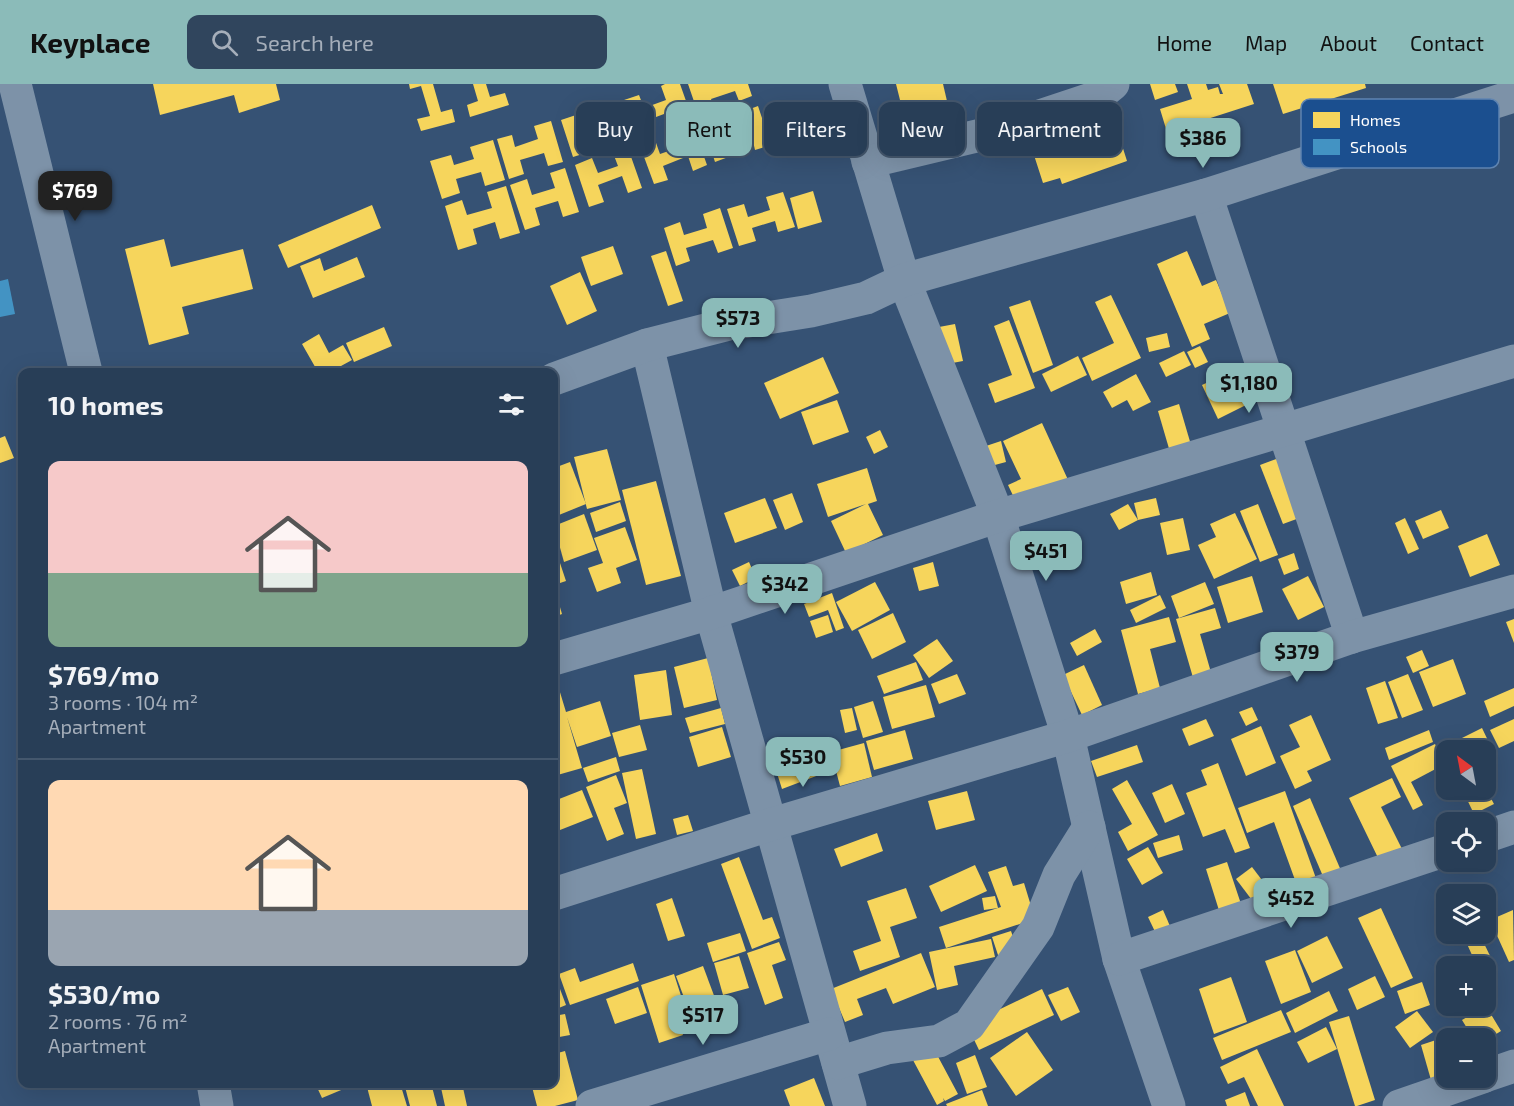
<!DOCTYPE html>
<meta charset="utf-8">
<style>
:root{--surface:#283e57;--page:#30455d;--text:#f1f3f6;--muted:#a5aeba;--line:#44576d;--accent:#8bbbb9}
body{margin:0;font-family:"Exo 2",sans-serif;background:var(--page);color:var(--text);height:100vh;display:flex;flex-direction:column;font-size:22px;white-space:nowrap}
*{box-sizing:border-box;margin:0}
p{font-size:20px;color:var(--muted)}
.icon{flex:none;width:33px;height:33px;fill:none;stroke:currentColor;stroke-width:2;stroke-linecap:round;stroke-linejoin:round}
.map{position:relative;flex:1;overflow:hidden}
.details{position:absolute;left:18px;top:284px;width:540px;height:720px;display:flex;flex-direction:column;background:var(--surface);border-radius:12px;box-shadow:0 6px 24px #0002,0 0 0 2px var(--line)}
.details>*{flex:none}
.hud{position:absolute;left:576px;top:18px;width:570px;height:54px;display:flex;gap:12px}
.needle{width:39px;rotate:328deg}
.fabs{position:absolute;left:1436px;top:656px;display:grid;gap:12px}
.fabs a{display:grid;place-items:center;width:60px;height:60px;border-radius:12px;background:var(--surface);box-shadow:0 6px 24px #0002,0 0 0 2px var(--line);font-size:30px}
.price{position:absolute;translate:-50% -51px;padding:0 14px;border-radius:12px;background:var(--accent);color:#111;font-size:20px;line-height:39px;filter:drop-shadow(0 2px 3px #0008)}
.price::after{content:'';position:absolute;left:50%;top:36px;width:18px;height:14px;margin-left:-9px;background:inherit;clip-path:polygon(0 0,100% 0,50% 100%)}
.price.active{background:#222;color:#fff}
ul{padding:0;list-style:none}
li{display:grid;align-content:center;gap:12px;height:318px;padding:0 30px}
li+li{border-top:2px solid var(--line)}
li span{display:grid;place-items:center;height:186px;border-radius:12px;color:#555}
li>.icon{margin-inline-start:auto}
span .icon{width:108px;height:108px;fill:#fffc;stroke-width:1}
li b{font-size:26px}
h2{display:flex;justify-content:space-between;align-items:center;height:72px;padding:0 30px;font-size:26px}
.chip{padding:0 21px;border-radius:12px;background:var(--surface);box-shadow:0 6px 24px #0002,0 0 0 2px var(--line);font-size:21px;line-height:54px}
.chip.active{background:var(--accent);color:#111}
header{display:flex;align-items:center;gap:36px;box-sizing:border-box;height:84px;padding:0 30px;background:var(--accent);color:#111}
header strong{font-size:28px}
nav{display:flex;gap:33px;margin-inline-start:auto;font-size:21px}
.search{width:420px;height:54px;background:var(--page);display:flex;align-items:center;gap:15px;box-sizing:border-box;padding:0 21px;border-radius:12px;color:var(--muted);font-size:22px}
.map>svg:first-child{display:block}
.homes{fill:#f6d55c}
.schools{fill:#4393c3}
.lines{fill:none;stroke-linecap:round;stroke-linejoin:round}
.minor{stroke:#7d92a8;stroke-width:33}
.key{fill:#1b4f8f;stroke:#5f84b1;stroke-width:1.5}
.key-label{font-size:16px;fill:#fff}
</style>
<header>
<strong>Keyplace</strong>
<div class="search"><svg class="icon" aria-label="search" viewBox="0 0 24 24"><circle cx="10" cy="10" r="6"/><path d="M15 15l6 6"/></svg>Search here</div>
<nav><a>Home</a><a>Map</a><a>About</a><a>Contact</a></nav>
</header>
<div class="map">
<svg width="1514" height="1022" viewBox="0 0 1514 1022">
<rect width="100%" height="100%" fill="#365274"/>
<g class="homes">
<polygon points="153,0 276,0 280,16 239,29 234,11 160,31"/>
<polygon points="409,0 433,0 441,28 452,25 455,38 421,47 417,35 430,32 421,2 410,5"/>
<polygon points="473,0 486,0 490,13 505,9 509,21 470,33 467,21 478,17"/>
<polygon points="665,0 680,0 691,31 676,37 672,27 648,36 652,46 638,52 624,16 639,11 644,24 666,16 661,2"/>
<polygon points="688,0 748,0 752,12 739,17 735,7 711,15 714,24 698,29"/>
<polygon points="896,0 943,0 947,17 903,28"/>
<polygon points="1150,0 1175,0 1178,8 1155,16"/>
<polygon points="1187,0 1206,0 1208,6 1218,3 1220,10 1223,10 1219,0 1247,0 1254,20 1167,48 1160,25 1192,15"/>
<polygon points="1273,0 1365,0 1366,4 1283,30"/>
<polygon points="613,19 626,58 611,62 607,48 585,56 589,68 573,73 561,36 576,31 580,44 603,36 599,23"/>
<polygon points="758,22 771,61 755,66 752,53 727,61 731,72 715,78 703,41 720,35 724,48 746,41 742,28"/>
<polygon points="1114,36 1127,77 1062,100 1060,94 1043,99 1032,65 1060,56 1057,46 1080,38 1083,46"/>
<polygon points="551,37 563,78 548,82 544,69 520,76 524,90 509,95 497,55 512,51 515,63 538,55 534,42"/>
<polygon points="693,42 707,81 693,87 688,72 663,82 668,96 654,100 640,62 655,56 660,70 683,62 678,48"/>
<polygon points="493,56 505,96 485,102 481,88 456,95 460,109 442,115 430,77 451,71 454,81 474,75 470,63"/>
<polygon points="628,64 642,104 628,109 622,92 598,101 604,118 589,123 575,81 592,74 598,89 618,82 613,69"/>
<polygon points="565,84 579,128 563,133 558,117 535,124 540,141 525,146 510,101 527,95 532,111 555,104 550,89"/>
<polygon points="506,102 520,149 500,155 495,138 473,145 477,160 458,166 445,122 462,116 467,131 492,124 487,108"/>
<polygon points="813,107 822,138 798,145 790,114"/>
<polygon points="783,108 795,143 778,148 775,137 752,144 756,157 739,162 727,125 744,120 748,133 770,126 766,113"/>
<polygon points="372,121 381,144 288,184 278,161"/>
<polygon points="720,124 733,164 718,169 713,156 686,164 690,177 676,182 664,144 680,138 684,151 707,144 703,130"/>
<polygon points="164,155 171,183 243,165 253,205 182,223 189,250 149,261 125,165"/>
<polygon points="613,162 623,190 591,202 581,173"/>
<polygon points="666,167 683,217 668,222 651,172"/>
<polygon points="1187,167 1202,202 1216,196 1230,229 1204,240 1210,255 1192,263 1157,180"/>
<polygon points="357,173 365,193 313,214 300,182 320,174 324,187"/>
<polygon points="580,188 597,227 567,241 550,202"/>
<polygon points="1111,211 1141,274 1092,297 1082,274 1114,259 1095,218"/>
<polygon points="1030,216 1053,281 1033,289 1009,223"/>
<polygon points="1009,236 1035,304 995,319 988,300 1012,291 994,242"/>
<polygon points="955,240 963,277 947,280 939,243"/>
<polygon points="384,243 392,262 354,278 346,259"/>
<polygon points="1167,249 1170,263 1149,268 1146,254"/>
<polygon points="319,250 329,269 343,261 352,276 330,288 318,288 302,260"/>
<polygon points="1200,262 1208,278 1195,284 1187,268"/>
<polygon points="1184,267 1191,281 1166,293 1159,279"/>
<polygon points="1078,272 1087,291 1051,308 1042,290"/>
<polygon points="823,273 839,309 780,335 764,299"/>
<polygon points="1234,286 1250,319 1218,335 1202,301"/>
<polygon points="1136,290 1151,318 1133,327 1127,316 1112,324 1103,308"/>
<polygon points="837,316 849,348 813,361 801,328"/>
<polygon points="1179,320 1191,361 1170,368 1158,327"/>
<polygon points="1042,339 1069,398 1018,422 1008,401 1021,395 1003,357"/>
<polygon points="880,346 888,363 874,370 866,353"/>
<polygon points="5,352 14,374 0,379 0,354"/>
<polygon points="1001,357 1006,378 991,382 986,362"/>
<polygon points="607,365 621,416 587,425 574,373"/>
<polygon points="1279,374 1302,433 1283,440 1260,381"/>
<polygon points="570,378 586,420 554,433 554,384"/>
<polygon points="867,384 877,417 868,420 883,451 846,469 831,437 866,420 828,433 817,400"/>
<polygon points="656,397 681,492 646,501 622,406"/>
<polygon points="792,409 803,438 785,446 773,416"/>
<polygon points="765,414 777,444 735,459 724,429"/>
<polygon points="1156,414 1160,431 1138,436 1134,419"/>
<polygon points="620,418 626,437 596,448 590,429"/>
<polygon points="1128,420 1138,436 1119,446 1110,430"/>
<polygon points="1258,420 1278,471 1260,478 1240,427"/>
<polygon points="1441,426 1449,444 1423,455 1415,437"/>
<polygon points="1235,429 1257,475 1214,495 1198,461 1216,453 1210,440"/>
<polygon points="584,430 597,466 564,478 554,442"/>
<polygon points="1183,434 1190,466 1167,471 1160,439"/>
<polygon points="1405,434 1419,465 1408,470 1395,439"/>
<polygon points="625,443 637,476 616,484 621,499 597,508 588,484 603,479 594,454"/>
<polygon points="1487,450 1500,481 1470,493 1458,462"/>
<polygon points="1294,469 1299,485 1284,491 1278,475"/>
<polygon points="559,476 566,497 554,501 554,477"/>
<polygon points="749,478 756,494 740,502 732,486"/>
<polygon points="933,478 939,502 919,507 913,484"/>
<polygon points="1151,488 1157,511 1126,520 1120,498"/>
<polygon points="1252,492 1263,528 1228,539 1217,503"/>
<polygon points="1308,492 1324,523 1298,536 1282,505"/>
<polygon points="875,498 890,526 852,547 836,518"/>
<polygon points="1205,498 1214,520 1179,534 1171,512"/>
<polygon points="554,503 562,530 554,533"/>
<polygon points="832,509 844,544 836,547 828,526 809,533 804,520"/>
<polygon points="1160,511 1166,524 1136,539 1130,526"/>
<polygon points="1215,524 1221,544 1200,550 1212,592 1194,597 1176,535"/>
<polygon points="893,529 906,558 872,575 858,546"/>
<polygon points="828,531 833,548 816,554 810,537"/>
<polygon points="1169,533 1176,558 1150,565 1160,604 1138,610 1121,546"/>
<polygon points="1514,535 1514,559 1506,538"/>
<polygon points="1095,545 1102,558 1077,572 1070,559"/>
<polygon points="937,555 953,577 929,594 913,571"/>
<polygon points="1422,566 1429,582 1413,589 1406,573"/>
<polygon points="708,574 717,616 684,624 674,583"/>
<polygon points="1453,575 1466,610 1433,623 1419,588"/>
<polygon points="916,578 923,596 884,610 877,592"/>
<polygon points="1084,581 1102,621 1082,631 1063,591"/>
<polygon points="666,586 672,631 640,636 634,591"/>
<polygon points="957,590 966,610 939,620 931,600"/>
<polygon points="1408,590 1423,626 1402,634 1388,598"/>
<polygon points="556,595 566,628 600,617 611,652 577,663 567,633 582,684 554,692 554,596"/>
<polygon points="1385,597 1398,634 1378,640 1366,604"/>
<polygon points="926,601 935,633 892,645 883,613"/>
<polygon points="1514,604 1514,622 1490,633 1484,617"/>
<polygon points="873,617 883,648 863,654 854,623"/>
<polygon points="1252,623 1258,636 1246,642 1239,628"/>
<polygon points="721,624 725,640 690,649 685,634"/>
<polygon points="852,624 857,646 845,649 840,626"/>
<polygon points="1311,631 1331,676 1307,687 1312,697 1295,705 1280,672 1300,663 1289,641"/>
<polygon points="1206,635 1214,652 1189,662 1182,645"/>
<polygon points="1514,635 1514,657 1499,664 1490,646"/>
<polygon points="640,641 647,666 619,673 612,649"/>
<polygon points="1261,642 1276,679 1246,692 1231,655"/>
<polygon points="722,643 731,673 698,683 689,653"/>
<polygon points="1482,644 1494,669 1485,674 1485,666 1446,666 1446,673 1442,664"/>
<polygon points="905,646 913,675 874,686 866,657"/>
<polygon points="1429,646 1433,658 1389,676 1385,664"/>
<polygon points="864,659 872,693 840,702 831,668"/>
<polygon points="1435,660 1445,680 1411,698 1423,721 1413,726 1391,682"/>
<polygon points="1137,661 1143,678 1097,693 1091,677"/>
<polygon points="825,667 832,686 782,705 776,686"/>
<polygon points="616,673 620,687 588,698 583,684"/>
<polygon points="1218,679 1250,764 1235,769 1225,745 1203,753 1186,709 1207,701 1201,686"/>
<polygon points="642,685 656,750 636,755 622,689"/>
<polygon points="616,691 627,719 614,724 624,750 607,757 586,703"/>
<polygon points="1392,694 1401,713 1381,723 1405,771 1382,782 1349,714"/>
<polygon points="1127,696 1158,751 1128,767 1118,748 1132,740 1112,705"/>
<polygon points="1172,700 1185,730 1165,739 1152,709"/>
<polygon points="1462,705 1486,705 1494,720 1474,730"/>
<polygon points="582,706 593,733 560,746 554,729 554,717"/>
<polygon points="967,707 975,736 936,746 928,717"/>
<polygon points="1285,707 1318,800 1299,807 1274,738 1247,749 1238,724"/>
<polygon points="1310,714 1342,789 1325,797 1293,722"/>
<polygon points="688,731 693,747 677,751 673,735"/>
<polygon points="877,749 883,767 841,783 834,765"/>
<polygon points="1179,751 1183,766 1158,774 1153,759"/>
<polygon points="1148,763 1163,789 1142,801 1127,775"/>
<polygon points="739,773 763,836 772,833 780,854 752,865 721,780"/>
<polygon points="1227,778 1245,832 1223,839 1206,785"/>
<polygon points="975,781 987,807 941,828 929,802"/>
<polygon points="1006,782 1013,802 1024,799 1035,835 946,864 939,843 1001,823 988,788"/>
<polygon points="1252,783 1274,812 1258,824 1236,795"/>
<polygon points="906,804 917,834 890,843 900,873 860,887 853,867 881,857 867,817"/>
<polygon points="995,812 998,824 984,826 982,814"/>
<polygon points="672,814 685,852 668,857 656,820"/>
<polygon points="1381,824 1413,894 1391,904 1358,834"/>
<polygon points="1163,826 1173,849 1159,856 1148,833"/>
<polygon points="1513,826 1514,876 1509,878 1490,836"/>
<polygon points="1011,847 1018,868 999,874 992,853"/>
<polygon points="740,849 746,867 713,878 707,859"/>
<polygon points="1462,849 1479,849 1493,878 1477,882"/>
<polygon points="1327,852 1343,884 1312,899 1297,867"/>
<polygon points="991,855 995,873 954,882 958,901 937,906 929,868"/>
<polygon points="779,858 786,876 772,881 783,914 765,921 747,869"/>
<polygon points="1295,866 1311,908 1281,920 1265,877"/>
<polygon points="921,869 935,903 893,920 886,904 857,915 863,931 845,938 831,905"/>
<polygon points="739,872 749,904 723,911 714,879"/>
<polygon points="633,879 639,897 570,921 559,890 575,884 580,898"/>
<polygon points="703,882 722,933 695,943 676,892"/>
<polygon points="674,890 683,918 673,921 683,951 659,959 641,901"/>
<polygon points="1375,892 1385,913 1357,926 1348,905"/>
<polygon points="1231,893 1247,938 1214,950 1199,905"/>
<polygon points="1422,898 1430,921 1405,930 1397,907"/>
<polygon points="638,903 647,929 615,940 606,915"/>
<polygon points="1068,903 1080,928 1061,937 1048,911"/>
<polygon points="560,905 566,921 554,926 554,907"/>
<polygon points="1042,905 1054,931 979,966 967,941"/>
<polygon points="1329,907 1338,927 1295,949 1286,929"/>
<polygon points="1486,922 1501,947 1485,957 1485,954 1473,954 1462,936"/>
<polygon points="1281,926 1291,948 1222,976 1213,954"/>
<polygon points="1417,927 1433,948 1410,964 1395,943"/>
<polygon points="565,930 570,951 554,954 554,932"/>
<polygon points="1349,932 1375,1016 1357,1022 1355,1022 1329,938"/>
<polygon points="1326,943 1337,965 1308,979 1297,958"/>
<polygon points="1027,948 1053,986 1016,1012 990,974"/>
<polygon points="927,952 958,1010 945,1017 943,1014 944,1017 937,1021 906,963"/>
<polygon points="1439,955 1446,978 1446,993 1433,1003 1421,961"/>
<polygon points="1257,965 1284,1022 1258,1022 1244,993 1228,1000 1220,983"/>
<polygon points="565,967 578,1016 555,1022 537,1022 531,999 554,999 554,970"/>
<polygon points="975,971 987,1003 967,1010 956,979"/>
<polygon points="814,994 825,1022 790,1022 784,1006"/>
<polygon points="315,999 358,999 322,1014"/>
<polygon points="381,999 400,999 407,1022 372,1022 367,1003"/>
<polygon points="404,999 431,999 437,1022 410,1022"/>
<polygon points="440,999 462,999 467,1022 445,1022"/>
<polygon points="982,1006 988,1022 947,1022 946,1020"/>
<polygon points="1245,1008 1250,1022 1227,1022 1225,1016"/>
</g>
<polygon class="schools" points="8,195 15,230 0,233 0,197"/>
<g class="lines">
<g class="minor">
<polyline points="15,0 86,288"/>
<polyline points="845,0 904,196 998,432 1068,652 1119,875 1169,1022"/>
<polyline points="868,78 985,50 1097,13 1113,0"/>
<polyline points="1206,111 1352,553"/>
<polyline points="647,261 711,529 850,1022"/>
<polyline points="554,295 647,261 729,240 811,227 866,214 904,196 1206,111 1514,12"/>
<polyline points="554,575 711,529 998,432 1514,277"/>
<polyline points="1485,753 1514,743"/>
<polyline points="554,810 769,741 1068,652 1352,553 1514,507"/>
<polyline points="1119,875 1446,766"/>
<polyline points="838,979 887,964 939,957 969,941 1038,843 1059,791 1089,743"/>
<polyline points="1485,992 1514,982"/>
<polyline points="213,999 217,1022"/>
<polyline points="592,1022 829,950"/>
<polyline points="1399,1022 1483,993"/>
</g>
</g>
<rect x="1301" y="15" width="198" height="69" rx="9" class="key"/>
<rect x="1313" y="28" width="27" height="16" fill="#f6d55c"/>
<rect x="1313" y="55" width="27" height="16" fill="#4393c3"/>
<g class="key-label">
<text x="1350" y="42">Homes</text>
<text x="1350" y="69">Schools</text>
</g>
</svg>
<div class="fabs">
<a><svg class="needle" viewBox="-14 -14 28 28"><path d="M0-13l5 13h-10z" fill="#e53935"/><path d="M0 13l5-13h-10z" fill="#a5aeba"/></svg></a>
<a><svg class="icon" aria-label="locate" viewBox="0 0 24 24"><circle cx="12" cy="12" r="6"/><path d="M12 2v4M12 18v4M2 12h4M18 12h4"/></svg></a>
<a><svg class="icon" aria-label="layers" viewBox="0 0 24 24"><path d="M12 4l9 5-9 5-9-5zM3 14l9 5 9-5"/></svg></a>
<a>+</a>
<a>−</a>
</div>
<b class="price" style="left:1203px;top:85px">$386</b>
<b class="price active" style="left:75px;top:138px">$769</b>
<b class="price" style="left:738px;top:265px">$573</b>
<b class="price" style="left:1249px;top:330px">$1,180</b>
<b class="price" style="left:1046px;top:498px">$451</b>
<b class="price" style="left:785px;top:531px">$342</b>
<b class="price" style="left:1297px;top:599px">$379</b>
<b class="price" style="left:803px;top:704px">$530</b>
<b class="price" style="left:1291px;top:845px">$452</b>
<b class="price" style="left:703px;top:962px">$517</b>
<div class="hud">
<a class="chip">Buy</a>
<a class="chip active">Rent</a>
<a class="chip">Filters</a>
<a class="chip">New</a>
<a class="chip">Apartment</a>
</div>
<section class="details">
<h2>10 homes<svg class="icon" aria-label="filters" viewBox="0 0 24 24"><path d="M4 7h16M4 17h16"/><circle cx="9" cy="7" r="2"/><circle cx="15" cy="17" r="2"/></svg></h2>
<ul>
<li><span style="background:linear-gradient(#f6c9c9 60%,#7fa58c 0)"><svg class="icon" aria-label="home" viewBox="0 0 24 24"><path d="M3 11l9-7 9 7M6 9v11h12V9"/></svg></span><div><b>$769/mo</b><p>3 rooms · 104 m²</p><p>Apartment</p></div></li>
<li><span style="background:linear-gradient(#ffd9b3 70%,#9aa5b1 0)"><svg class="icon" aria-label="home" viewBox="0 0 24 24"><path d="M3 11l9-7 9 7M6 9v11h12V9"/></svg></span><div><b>$530/mo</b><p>2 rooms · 76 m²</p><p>Apartment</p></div></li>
</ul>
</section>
</div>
